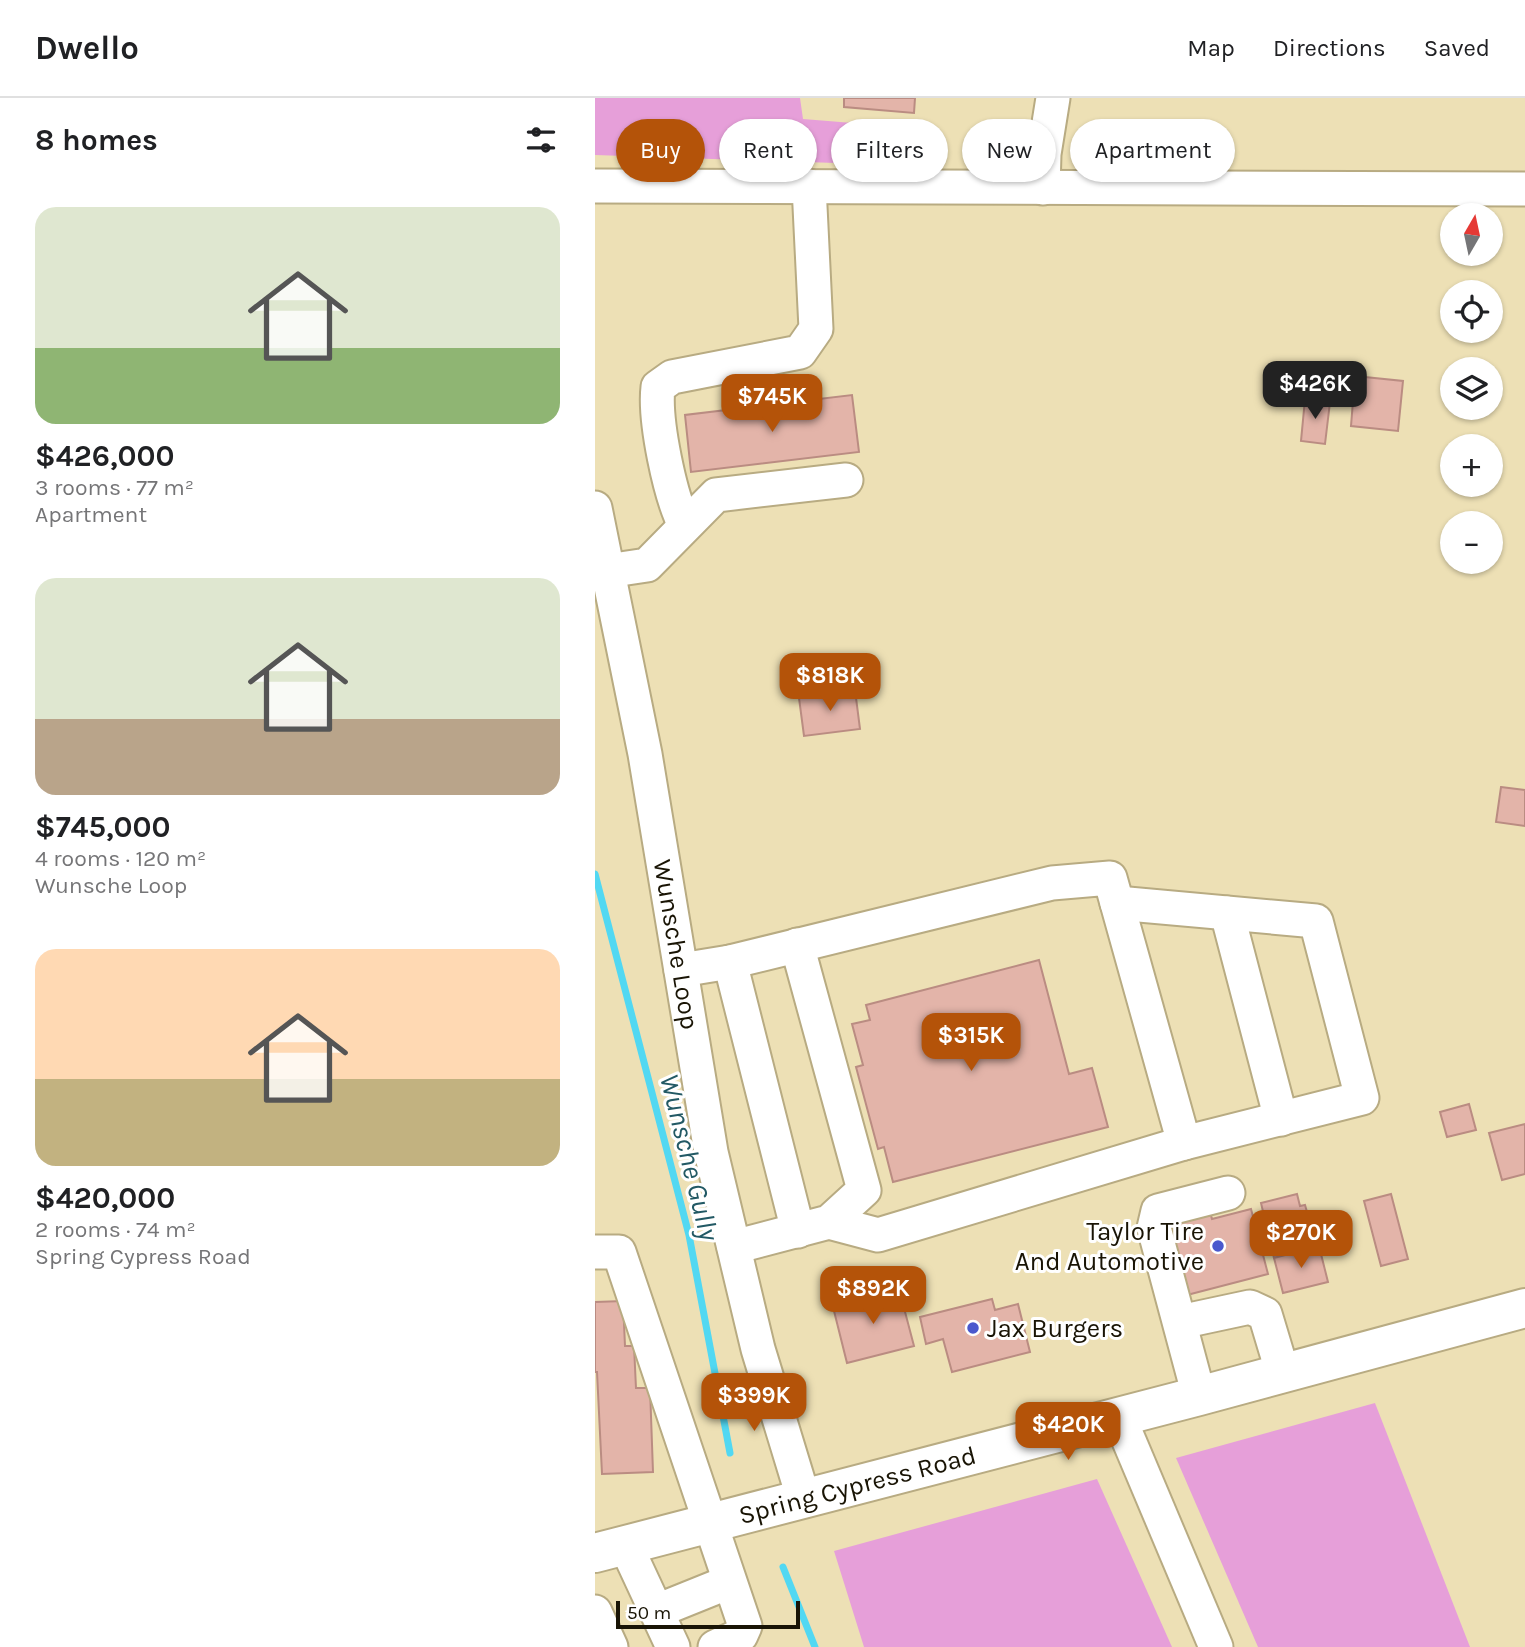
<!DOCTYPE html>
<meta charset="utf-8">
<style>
:root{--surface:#fff;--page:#f2f2f2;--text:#202124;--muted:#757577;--line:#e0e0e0;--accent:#b45309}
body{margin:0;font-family:Karla,sans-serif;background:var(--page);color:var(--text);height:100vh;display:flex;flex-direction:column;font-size:26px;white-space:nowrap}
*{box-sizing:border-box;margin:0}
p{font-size:23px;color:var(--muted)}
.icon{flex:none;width:38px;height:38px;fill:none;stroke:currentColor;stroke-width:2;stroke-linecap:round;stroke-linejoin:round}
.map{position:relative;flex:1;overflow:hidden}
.sheet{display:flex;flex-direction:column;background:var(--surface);width:595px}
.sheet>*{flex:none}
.top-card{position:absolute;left:21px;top:21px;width:665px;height:63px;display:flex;gap:14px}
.needle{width:46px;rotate:9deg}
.buttons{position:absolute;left:845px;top:105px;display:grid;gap:14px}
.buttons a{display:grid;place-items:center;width:63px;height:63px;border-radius:50%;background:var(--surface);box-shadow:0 2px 5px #0004;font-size:35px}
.scale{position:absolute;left:21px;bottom:18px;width:184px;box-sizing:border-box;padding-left:7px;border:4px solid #191405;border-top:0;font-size:19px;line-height:24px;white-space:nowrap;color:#191405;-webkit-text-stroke:5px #fff;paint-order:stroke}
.price{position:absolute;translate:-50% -60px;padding:0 16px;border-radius:14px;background:var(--accent);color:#fff;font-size:23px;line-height:46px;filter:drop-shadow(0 2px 4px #0008)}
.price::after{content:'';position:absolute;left:50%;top:42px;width:21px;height:16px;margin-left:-10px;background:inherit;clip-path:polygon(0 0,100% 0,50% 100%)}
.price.on{background:#222;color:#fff}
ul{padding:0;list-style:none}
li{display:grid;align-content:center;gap:14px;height:371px;padding:0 35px}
li span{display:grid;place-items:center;height:217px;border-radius:21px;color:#555}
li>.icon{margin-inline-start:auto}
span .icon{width:126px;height:126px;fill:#fffc;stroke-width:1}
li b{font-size:30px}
h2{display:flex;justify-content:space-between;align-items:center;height:84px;padding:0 35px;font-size:30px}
.pill{padding:0 24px;border-radius:32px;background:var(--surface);box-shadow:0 2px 5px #0004;font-size:24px;line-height:63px}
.pill.on{background:var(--accent);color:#fff}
header{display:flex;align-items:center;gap:42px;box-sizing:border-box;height:98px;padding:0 35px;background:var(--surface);border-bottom:2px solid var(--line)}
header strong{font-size:33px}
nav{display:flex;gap:38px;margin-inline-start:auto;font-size:24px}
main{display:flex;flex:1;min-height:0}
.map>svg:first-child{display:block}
.green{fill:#e69fd9}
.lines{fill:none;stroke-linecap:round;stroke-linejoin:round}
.stream{stroke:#52d8f2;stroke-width:7}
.building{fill:#e3b4a9;stroke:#ba8c82;stroke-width:2}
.minor-casing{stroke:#b8ab82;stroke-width:37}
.major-casing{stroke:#b8ab82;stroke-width:42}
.minor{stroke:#fff;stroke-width:33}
.major{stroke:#fff;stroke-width:38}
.poi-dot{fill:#4a58cd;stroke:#fff;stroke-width:2.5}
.labels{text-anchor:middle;stroke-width:6;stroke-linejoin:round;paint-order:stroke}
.street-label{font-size:26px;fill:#191405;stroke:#fff}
.poi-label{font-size:26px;fill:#191405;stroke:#fff;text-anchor:end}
.water-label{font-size:28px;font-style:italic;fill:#225964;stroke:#fff}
</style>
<header>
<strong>Dwello</strong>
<nav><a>Map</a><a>Directions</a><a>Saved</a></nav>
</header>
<main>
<section class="sheet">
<h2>8 homes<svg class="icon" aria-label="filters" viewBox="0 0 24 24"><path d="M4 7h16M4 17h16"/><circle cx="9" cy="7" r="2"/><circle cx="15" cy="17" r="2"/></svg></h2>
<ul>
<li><span style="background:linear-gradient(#dfe7d0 65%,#8fb573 0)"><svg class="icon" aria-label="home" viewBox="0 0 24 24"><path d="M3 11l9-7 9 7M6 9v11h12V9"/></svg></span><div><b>$426,000</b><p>3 rooms · 77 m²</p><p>Apartment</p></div></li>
<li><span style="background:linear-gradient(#dfe7d0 65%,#b9a48a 0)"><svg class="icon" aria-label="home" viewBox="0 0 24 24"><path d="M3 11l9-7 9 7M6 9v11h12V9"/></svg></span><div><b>$745,000</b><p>4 rooms · 120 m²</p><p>Wunsche Loop</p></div></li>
<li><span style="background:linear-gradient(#ffd9b3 60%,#c2b280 0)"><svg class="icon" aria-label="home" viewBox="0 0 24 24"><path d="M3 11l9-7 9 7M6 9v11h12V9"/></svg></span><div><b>$420,000</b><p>2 rooms · 74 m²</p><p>Spring Cypress Road</p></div></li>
</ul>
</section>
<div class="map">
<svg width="930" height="1549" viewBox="0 0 930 1549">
<rect width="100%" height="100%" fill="#ede0b5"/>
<g class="green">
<polygon points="0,0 205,0 208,21 295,28 299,67 0,57"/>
<polygon points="780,1305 875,1549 663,1549 581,1360"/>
<polygon points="502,1381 577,1549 269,1549 239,1453"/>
</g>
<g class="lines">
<g class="stream">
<polyline points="0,776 94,1137 135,1355"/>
<polyline points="188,1469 220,1549"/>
</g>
</g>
<g class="building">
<polygon points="249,0 320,0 319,15 249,9"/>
<polygon points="760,278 808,283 803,333 756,328"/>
<polygon points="257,297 264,354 96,374 90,317"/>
<polygon points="710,301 735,304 730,346 706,343"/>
<polygon points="260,592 265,631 209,638 204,600"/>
<polygon points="906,689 930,692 930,728 901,724"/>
<polygon points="444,862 474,976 497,970 513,1029 298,1084 289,1049 283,1051 261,969 268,967 257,926 275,922 271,907"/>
<polygon points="874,1006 881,1032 852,1039 845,1014"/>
<polygon points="930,1026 930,1076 907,1082 894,1035"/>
<polygon points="702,1096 705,1108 710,1107 712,1114 707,1114 709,1125 712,1124 714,1132 717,1131 719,1139 715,1140 717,1150 679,1160 666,1105"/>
<polygon points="796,1096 813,1161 786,1168 769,1103"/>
<polygon points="612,1104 617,1121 656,1111 673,1176 592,1197 571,1115"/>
<polygon points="724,1148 733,1184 688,1195 679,1160"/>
<polygon points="304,1191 319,1248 252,1265 238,1209"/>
<polygon points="397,1201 400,1212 423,1206 435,1254 357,1274 348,1241 331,1246 325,1219"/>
<polygon points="28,1203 30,1248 39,1248 41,1290 55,1290 58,1374 7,1376 2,1274 0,1274 0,1204"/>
</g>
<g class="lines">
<defs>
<g id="minor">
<polyline points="0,88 930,91"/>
<polyline points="448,90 449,56 458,0"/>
<path id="s1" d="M0,410L50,656L116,1054L163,1251L209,1402"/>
<path d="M90,427C75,399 59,322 63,289L77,279L205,254L221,231L214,88"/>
<polyline points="12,473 52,467 121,397 251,382"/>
<polyline points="522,805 721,823 767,1000 589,1045"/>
<polyline points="632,815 686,1021"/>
<polyline points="135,864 203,1133"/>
<polyline points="86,872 135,864 457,785 515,780 589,1045 283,1137 234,1124"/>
<polyline points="139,1149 234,1124 269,1092 202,847"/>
<polyline points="0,1154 24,1154 150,1528 146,1537 120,1549"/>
<polyline points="585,1224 655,1209 670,1216 688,1276"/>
<polyline points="604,1298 559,1130 563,1113 633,1095"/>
<polyline points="524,1319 621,1549"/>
<polyline points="31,1448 78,1549"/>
<polyline points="62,1513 134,1484"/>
<polyline points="0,1514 16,1549"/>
</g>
<g id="major">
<path id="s2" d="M0,1455L604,1298L930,1210"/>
</g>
</defs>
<use href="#minor" class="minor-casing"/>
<use href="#major" class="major-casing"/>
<use href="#minor" class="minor"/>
<use href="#major" class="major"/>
</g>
<g class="poi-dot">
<circle cx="623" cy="1148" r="7"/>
<circle cx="378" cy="1230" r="7"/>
</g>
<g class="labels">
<g class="street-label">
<text dy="9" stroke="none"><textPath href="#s1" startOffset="444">Wunsche Loop</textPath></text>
<text dy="9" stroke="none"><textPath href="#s2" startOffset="271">Spring Cypress Road</textPath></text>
</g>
<g class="poi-label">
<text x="609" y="1142">Taylor Tire<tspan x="609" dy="30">And Automotive</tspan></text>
<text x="392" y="1239" text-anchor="start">Jax Burgers</text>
</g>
<g class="water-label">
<text transform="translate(95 1059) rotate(76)" y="10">Wunsche Gully</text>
</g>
</g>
</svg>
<div class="buttons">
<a><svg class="needle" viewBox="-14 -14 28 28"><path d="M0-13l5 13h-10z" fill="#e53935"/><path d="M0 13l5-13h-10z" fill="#757577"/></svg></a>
<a><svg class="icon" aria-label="locate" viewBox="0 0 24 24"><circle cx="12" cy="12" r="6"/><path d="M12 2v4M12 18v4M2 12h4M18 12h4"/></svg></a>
<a><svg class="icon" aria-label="layers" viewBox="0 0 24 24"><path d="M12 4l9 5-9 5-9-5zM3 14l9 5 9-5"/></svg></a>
<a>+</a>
<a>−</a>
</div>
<div class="scale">50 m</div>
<b class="price on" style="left:720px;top:323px">$426K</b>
<b class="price" style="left:177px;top:336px">$745K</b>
<b class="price" style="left:235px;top:615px">$818K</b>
<b class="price" style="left:376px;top:975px">$315K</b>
<b class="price" style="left:706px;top:1172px">$270K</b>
<b class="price" style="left:278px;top:1228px">$892K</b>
<b class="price" style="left:159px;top:1335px">$399K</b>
<b class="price" style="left:473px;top:1364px">$420K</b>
<div class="top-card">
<a class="pill on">Buy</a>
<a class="pill">Rent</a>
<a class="pill">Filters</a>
<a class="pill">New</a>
<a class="pill">Apartment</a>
</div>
</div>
</main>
